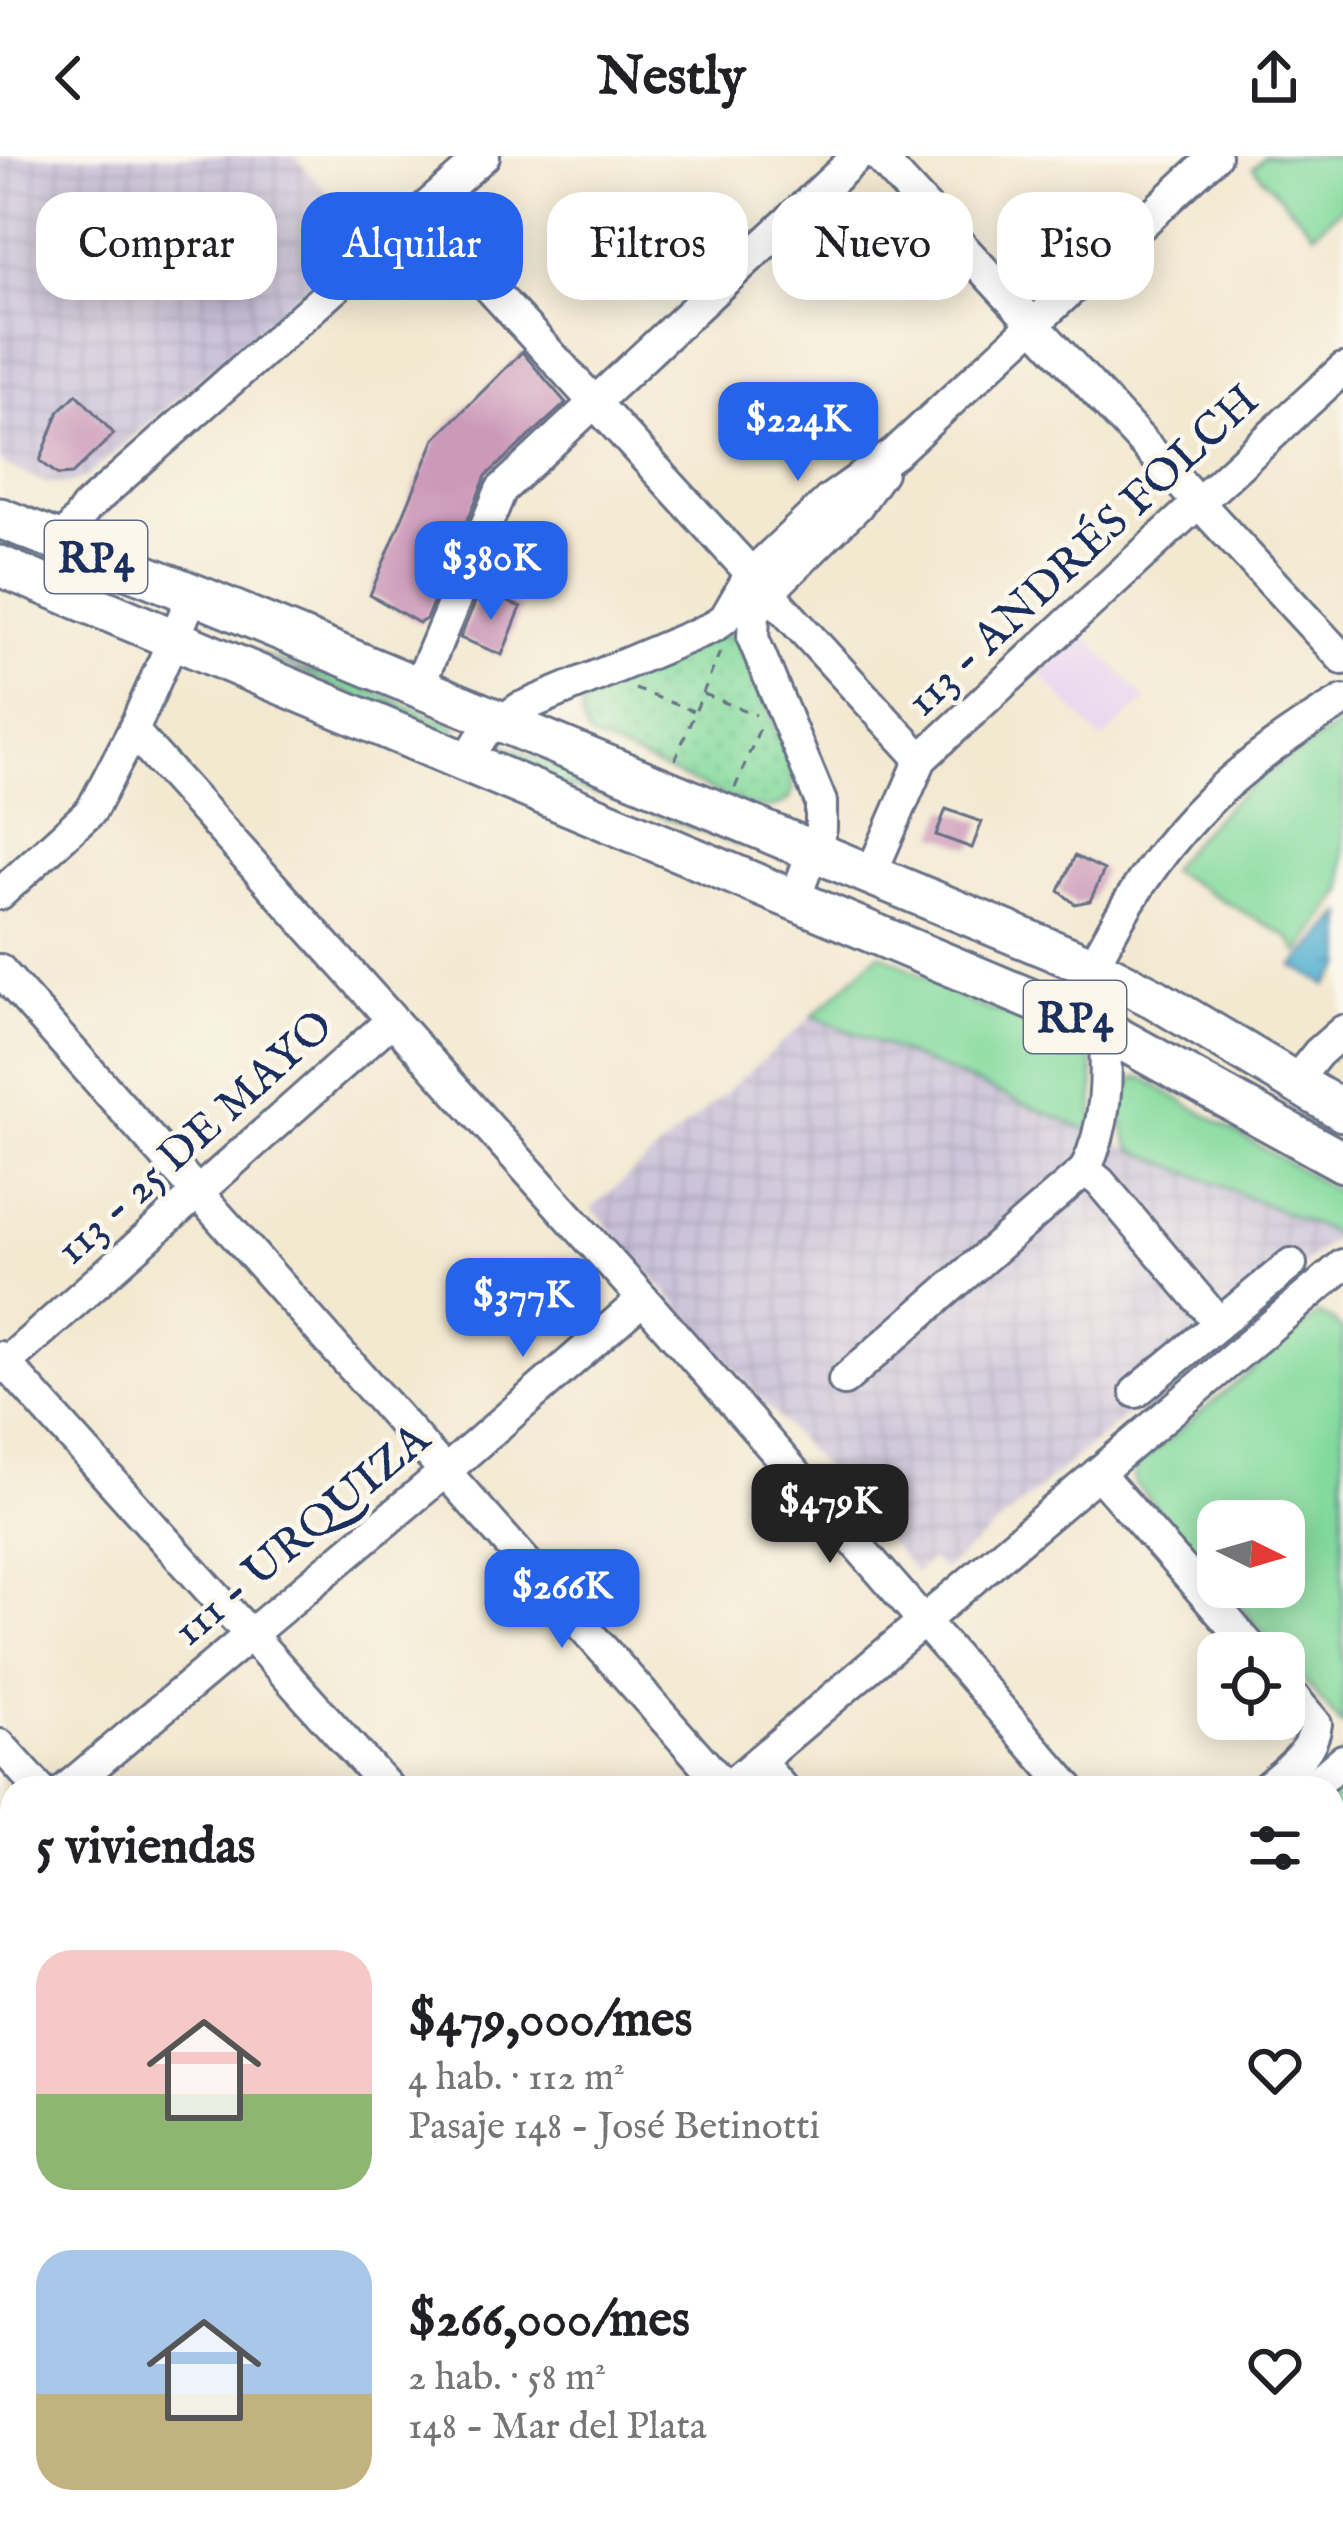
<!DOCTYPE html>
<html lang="es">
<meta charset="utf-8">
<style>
:root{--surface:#fff;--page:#f2f2f2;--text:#202124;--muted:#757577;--accent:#2563eb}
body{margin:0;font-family:"IM FELL English",serif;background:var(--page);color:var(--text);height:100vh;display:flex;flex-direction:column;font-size:45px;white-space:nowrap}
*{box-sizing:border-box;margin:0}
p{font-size:39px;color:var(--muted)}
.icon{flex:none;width:66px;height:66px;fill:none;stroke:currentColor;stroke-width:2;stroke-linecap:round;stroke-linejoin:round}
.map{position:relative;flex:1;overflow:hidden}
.panel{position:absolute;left:0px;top:1620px;width:1344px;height:768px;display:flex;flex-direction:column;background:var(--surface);border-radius:36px 36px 0 0;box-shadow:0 6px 30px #0003}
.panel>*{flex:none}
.banner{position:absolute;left:36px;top:36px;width:1272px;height:108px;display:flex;gap:24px}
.needle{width:78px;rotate:95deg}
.tools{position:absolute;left:1197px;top:1344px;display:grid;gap:24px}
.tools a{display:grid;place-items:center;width:108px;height:108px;border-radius:24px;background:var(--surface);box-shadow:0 6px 30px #0003;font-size:60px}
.price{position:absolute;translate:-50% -102px;padding:0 27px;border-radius:24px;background:var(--accent);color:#fff;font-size:39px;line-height:78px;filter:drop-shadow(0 3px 6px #0008)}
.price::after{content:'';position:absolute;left:50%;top:72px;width:36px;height:27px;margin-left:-18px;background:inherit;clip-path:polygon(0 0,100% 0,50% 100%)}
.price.current{background:#222;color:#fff}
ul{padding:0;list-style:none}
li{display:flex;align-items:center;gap:36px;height:300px;padding:0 36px}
li span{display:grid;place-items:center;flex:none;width:336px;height:240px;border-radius:36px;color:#555}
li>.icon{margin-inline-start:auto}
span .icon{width:144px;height:144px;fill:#fffc;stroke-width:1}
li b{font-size:51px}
h2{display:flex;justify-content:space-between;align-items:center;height:144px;padding:0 36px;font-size:51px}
.pill{padding:0 42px;border-radius:36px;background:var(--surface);box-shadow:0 6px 30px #0003;font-size:42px;line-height:108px}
.pill.current{background:var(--accent);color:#fff}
header{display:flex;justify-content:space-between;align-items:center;height:156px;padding:0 36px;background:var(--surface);font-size:54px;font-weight:700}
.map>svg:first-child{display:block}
.built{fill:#e6d2f0}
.industrial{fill:url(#industrial-grid)}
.green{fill:#83da9d;stroke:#4f847e;stroke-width:3}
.park{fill:url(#park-dots);stroke:#4f847e;stroke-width:3}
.water{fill:url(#water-ripples);stroke:#387098;stroke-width:3}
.building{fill:#cc9ab9}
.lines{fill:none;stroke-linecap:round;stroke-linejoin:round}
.minor-casing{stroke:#677086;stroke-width:36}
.major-casing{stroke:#677086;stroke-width:45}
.path{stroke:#677086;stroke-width:3;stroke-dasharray:9 9;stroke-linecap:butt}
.minor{stroke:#fff;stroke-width:30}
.major{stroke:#fff;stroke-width:39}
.labels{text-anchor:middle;stroke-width:9;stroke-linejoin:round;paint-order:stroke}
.shield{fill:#fbf7ec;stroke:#5e6b89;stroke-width:3}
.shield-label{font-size:42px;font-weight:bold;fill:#1b2f5e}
.street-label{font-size:45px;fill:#1b2f5e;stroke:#fbf7ec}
</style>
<header><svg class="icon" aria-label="back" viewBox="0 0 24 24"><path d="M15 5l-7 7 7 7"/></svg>Nestly<svg class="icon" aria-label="share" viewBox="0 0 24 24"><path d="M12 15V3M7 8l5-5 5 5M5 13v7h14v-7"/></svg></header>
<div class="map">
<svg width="1343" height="2388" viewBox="0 0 1343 2388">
<defs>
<pattern id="industrial-grid" width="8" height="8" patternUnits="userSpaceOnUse" patternTransform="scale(3)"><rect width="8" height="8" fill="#c8bfd8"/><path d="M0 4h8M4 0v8" fill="none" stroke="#aba4bc"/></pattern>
<pattern id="park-dots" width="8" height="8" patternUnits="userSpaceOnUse" patternTransform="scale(3)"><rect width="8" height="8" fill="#83da9d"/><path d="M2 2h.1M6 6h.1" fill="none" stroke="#71bb8a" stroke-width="1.8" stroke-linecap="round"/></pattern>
<pattern id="water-ripples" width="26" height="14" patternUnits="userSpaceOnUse" patternTransform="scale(3)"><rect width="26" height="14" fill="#54b1d2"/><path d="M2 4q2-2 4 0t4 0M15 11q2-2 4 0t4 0" fill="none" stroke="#4590ae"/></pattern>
</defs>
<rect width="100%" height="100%" fill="#fbf7ec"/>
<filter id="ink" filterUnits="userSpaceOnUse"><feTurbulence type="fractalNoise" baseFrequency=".00833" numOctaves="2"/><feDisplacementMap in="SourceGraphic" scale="24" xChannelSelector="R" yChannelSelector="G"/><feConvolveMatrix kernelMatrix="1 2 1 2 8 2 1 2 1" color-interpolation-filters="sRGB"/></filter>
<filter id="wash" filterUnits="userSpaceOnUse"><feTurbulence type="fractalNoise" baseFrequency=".004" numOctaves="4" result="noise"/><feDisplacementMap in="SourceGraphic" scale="48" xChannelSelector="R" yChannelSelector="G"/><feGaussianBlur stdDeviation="2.7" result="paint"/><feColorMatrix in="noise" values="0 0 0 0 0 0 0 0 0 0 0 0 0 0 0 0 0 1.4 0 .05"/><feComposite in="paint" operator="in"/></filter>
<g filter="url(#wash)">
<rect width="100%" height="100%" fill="#f3e9d1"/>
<polygon class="built" points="1084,478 1146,544 1102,584 1040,518"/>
<g class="industrial">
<polygon points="0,0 294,0 366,79 87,320 69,328 46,327 0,307"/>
<polygon points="813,860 1338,1079 943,1415 931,1403 916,1417 592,1052"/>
</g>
<g class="green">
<polygon points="1265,0 1343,0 1343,50 1314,77 1253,11"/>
<polygon points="0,379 69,407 152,453 0,392"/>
<polygon points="243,491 298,513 339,521 453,569 457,574 446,580"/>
<path d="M1343,567V734L1299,797L1288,781L1169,714C1224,644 1268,614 1343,567Z"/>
<polygon points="492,584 736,685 738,689 621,645 561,629 482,596"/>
<path d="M880,797C914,812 944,837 979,850C1003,860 1028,859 1052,864C1103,874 1094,939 1092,976L813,860Z"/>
<path d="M1135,922H1143L1343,1039V1081L1132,993C1119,968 1115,945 1135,922Z"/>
<polygon points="1318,1158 1332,1164 1343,1175 1343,1570 1224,1431 1284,1431 1284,1365 1218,1365 1218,1424 1134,1326 1135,1312"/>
<polygon points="1343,1595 1343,2122 1332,2109 1332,1632"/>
</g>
<path class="park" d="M727,478L741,487L794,619L791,642C777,654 766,653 747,650L590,581C581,567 577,553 589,538C601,522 702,489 727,478Z"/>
<polygon class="water" points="1343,757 1343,810 1327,829 1294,810"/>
<g id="blocks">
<g class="building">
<polygon points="522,196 566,247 486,320 426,463 419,467 370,439 435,283"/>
<polygon points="77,238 114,278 72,318 58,319 40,305 59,255"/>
<polygon points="480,435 521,451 502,499 460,482"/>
<polygon points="946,653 982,666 972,692 936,679"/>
<polygon points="1075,700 1104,714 1090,745 1075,748 1059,735"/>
</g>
</g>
</g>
<g filter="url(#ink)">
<use href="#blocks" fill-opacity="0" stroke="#677086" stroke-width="3"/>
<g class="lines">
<defs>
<g id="minor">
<polyline points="878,0 1343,503"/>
<polyline points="422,58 921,603"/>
<polyline points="61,388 86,352 484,0"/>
<polyline points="418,532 501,334 858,0"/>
<polyline points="133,575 643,1143 1069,1632"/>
<polyline points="466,606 484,577 520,552 713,471 725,462 750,419 829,344 895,297 1215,0"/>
<polyline points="871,718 921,603 1343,213"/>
<polyline points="0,738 91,655 133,575 193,439"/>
<polyline points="795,743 821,673 821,646 753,482 754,458 768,437 857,350 881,316"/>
<path d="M1093,811C1153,688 1225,614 1343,545"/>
<polyline points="0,814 726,1632"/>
<polyline points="1294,927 1318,897 1343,875"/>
<polyline points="1085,1014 1100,1026 1219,1167"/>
<polyline points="0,1201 388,1632"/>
<polyline points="0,1212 392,864"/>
<path d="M844,1224L1085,1014C1107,969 1108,922 1104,874"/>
<polyline points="1136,1236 1291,1108"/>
<polyline points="1098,1317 1256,1497"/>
<polyline points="0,1589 39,1632"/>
<polyline points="759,1605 782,1632"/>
<polyline points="67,1632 447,1314 643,1143"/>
<polyline points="727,1632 1343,1109"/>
<path d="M1266,1632C1288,1613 1312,1598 1316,1568L1284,1530"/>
<polyline points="1310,1632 1343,1604"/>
<polyline points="0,1690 12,1680"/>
<polyline points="0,1978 12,1992"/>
<polyline points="1332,2066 1343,2079"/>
<polyline points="0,2257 12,2247"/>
<polyline points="1332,2284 1343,2297"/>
<polyline points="0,2364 21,2388"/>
<polyline points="349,2376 359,2388"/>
<polyline points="550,2376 560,2388"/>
<polyline points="384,2388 398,2376"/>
<polyline points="918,2388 931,2376"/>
</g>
<g id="major">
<polyline points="0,362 206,443 1093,811 1154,842 1343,955"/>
<polyline points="0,410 1104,874 1343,1006"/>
</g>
</defs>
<use href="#minor" class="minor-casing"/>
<use href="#major" class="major-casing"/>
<g class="path">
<polyline points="635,533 693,555"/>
<polyline points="704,538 756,559"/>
<polyline points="675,604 720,496"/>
<polyline points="735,632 761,569"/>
</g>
<use href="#minor" class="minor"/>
<use href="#major" class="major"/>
</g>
</g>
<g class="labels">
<g class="shield">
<rect x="45" y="365" width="102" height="72" rx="9"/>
<rect x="1024" y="825" width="102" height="72" rx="9"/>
</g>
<g class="shield-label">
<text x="96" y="416">RP4</text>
<text x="1075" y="876">RP4</text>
</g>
<g class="street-label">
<text transform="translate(1081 393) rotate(-43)" y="16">113 - ANDRÉS FOLCH</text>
<text transform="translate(193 980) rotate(-42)" y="16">113 - 25 DE MAYO</text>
<text transform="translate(300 1377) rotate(-40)" y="16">111 - URQUIZA</text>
</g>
</g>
</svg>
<div class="tools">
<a><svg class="needle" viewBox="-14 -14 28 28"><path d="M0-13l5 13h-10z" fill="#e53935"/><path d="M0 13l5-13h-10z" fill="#757577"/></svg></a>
<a><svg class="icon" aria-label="locate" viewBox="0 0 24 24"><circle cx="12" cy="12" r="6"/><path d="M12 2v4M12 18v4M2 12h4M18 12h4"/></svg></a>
</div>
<b class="price" style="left:798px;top:328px">$224K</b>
<b class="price" style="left:491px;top:467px">$380K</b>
<b class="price" style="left:523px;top:1204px">$377K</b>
<b class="price current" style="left:830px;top:1410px">$479K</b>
<b class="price" style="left:562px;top:1495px">$266K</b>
<div class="banner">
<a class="pill">Comprar</a>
<a class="pill current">Alquilar</a>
<a class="pill">Filtros</a>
<a class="pill">Nuevo</a>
<a class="pill">Piso</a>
</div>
<section class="panel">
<h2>5 viviendas<svg class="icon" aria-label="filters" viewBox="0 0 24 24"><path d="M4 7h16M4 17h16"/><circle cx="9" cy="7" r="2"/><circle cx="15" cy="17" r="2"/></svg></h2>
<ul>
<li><span style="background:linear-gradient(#f6c9c9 60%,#8fb573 0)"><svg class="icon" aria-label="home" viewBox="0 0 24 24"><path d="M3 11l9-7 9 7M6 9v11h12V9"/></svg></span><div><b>$479,000/mes</b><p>4 hab. · 112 m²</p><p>Pasaje 148 - José Betinotti</p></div><svg class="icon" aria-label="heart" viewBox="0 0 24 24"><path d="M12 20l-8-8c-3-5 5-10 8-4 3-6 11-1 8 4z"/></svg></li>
<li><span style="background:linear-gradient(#a9c7e8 60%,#c2b280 0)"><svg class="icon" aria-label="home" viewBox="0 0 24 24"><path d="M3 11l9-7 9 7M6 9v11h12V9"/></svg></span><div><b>$266,000/mes</b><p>2 hab. · 58 m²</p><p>148 - Mar del Plata</p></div><svg class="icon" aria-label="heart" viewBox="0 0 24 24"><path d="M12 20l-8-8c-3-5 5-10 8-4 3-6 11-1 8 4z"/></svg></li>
</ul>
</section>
</div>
